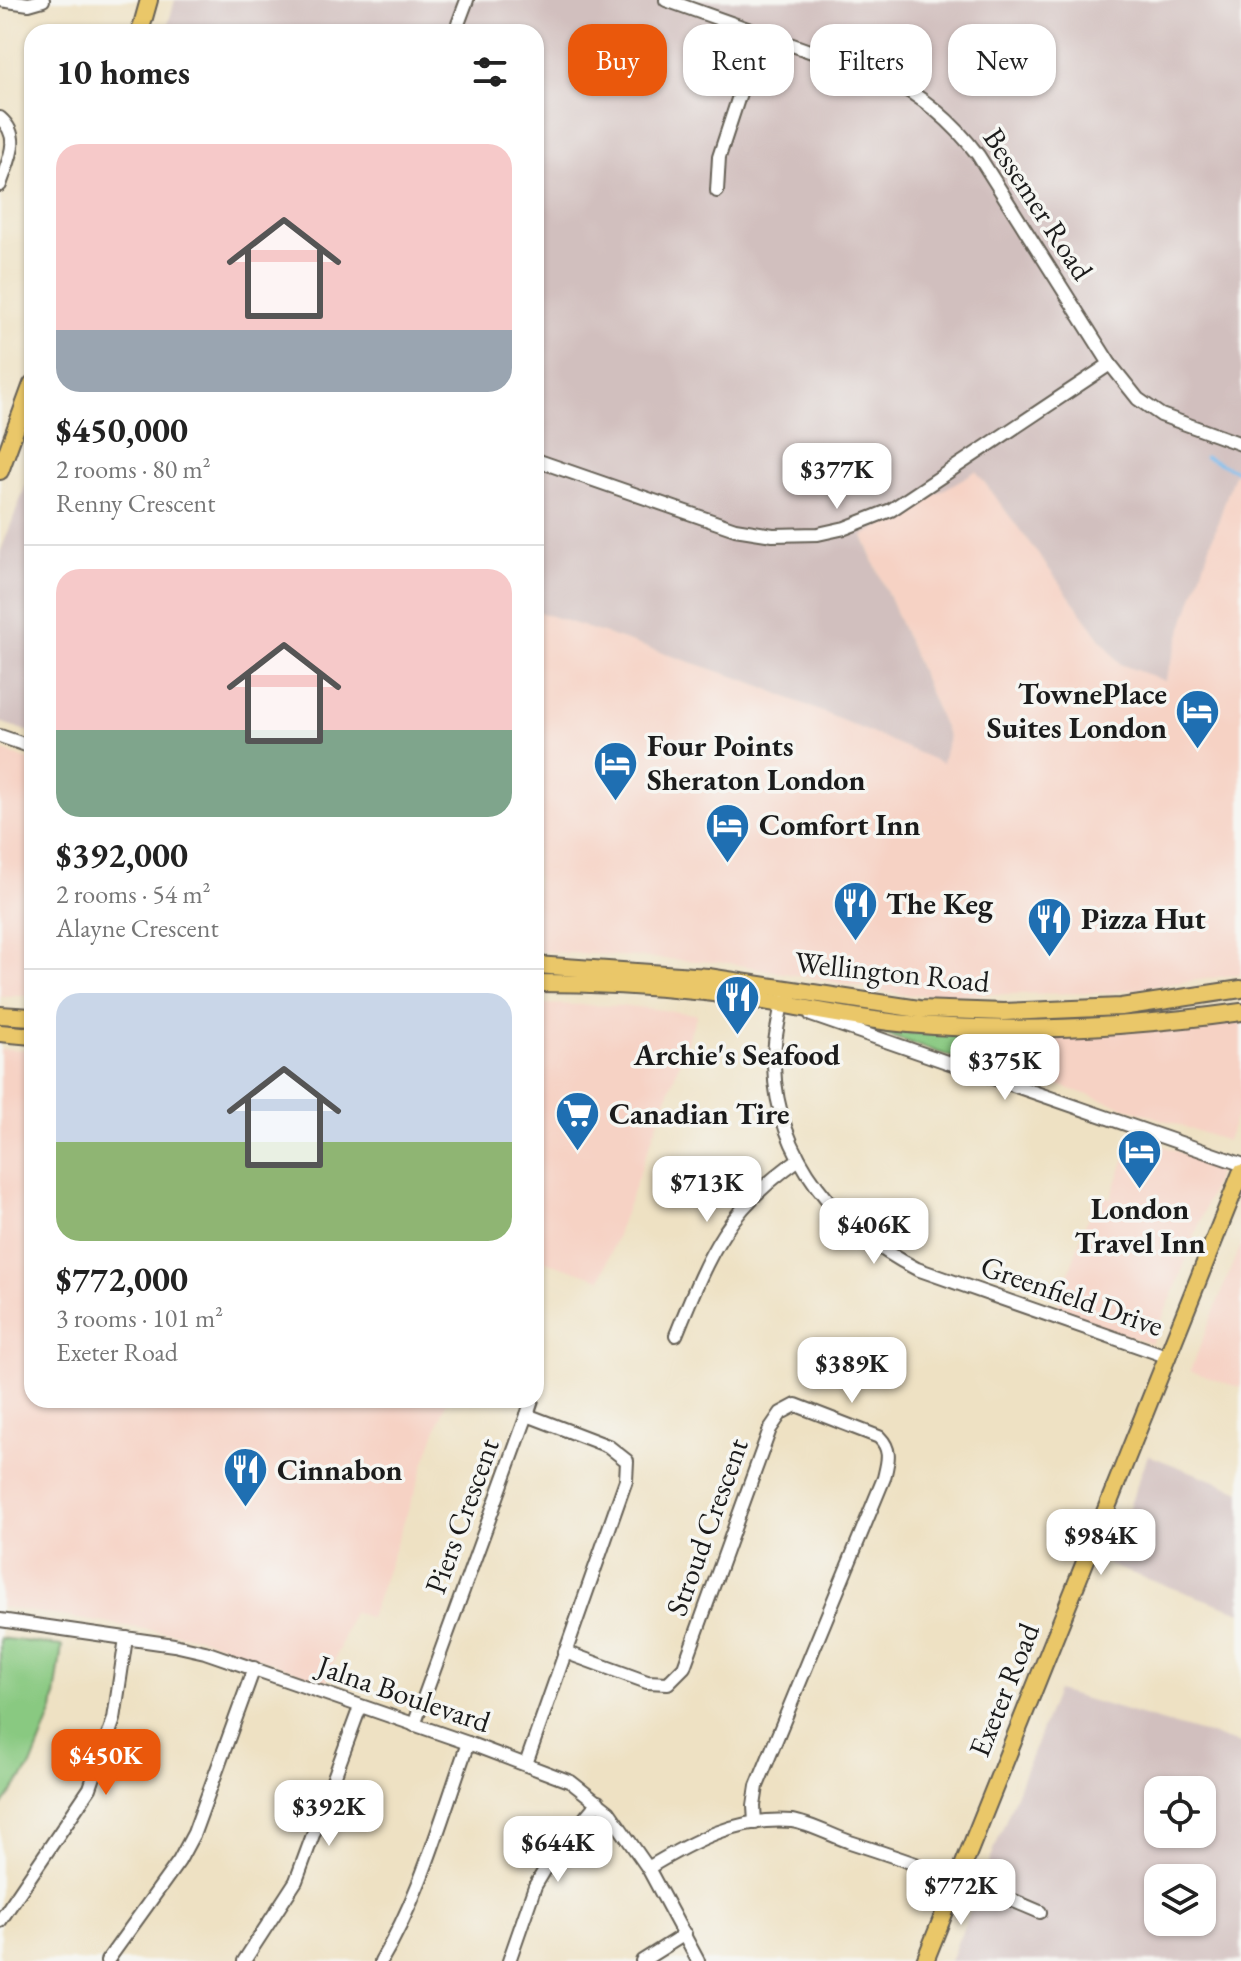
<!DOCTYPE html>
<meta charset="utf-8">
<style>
:root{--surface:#fff;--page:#f2f2f2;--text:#222;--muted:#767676;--line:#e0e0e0;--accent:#ea580c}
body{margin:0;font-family:"EB Garamond",serif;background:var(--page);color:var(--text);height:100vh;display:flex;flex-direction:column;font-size:30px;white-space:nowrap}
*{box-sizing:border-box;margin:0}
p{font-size:26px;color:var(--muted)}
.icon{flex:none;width:44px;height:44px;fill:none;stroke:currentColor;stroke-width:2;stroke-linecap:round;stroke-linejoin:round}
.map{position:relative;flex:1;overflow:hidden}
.side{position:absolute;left:24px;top:24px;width:520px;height:1384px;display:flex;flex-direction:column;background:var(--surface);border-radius:24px;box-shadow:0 2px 6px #0004}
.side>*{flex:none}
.top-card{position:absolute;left:568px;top:24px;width:552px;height:72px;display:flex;gap:16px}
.buttons{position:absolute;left:1144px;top:1776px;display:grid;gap:16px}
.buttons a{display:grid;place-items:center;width:72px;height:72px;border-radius:16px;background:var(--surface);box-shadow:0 2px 6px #0004;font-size:40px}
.price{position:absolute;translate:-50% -68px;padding:0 18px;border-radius:16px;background:#fff;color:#222;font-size:26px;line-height:52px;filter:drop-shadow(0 2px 4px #0008)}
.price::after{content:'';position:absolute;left:50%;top:48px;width:24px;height:18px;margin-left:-12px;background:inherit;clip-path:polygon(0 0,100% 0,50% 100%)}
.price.selected{background:var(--accent);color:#fff}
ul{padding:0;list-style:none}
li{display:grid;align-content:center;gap:16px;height:424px;padding:0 32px}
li+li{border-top:2px solid var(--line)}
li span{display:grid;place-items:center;height:248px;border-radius:24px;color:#555}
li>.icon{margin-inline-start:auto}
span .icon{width:144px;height:144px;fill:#fffc;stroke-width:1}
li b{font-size:34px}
h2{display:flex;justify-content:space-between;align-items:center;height:96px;padding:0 32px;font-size:34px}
.chip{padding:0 28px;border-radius:24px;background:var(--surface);box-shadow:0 2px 6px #0004;font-size:28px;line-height:72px}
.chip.selected{background:var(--accent);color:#fff}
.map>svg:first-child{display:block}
.built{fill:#f6d2c4}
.industrial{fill:#d1bfbe;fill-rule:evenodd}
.green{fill:#89c981;stroke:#52724e;stroke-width:2}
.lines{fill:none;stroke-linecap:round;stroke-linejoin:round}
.stream{stroke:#7bbff1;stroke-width:3}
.minor-casing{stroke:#666156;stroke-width:16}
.major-casing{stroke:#666156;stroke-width:20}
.minor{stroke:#fff;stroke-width:12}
.major{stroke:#eac769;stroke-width:16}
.labels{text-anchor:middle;stroke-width:7;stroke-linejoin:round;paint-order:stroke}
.street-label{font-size:30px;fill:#1c1c1c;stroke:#f6f6f2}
.poi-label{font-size:30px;font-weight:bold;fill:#1c1c1c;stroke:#f6f6f2;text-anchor:start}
</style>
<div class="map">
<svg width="1241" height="1961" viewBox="0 0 1241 1961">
<rect width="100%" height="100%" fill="#f6f6f2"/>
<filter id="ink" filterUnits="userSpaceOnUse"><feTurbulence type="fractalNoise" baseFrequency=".0125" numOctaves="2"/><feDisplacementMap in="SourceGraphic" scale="16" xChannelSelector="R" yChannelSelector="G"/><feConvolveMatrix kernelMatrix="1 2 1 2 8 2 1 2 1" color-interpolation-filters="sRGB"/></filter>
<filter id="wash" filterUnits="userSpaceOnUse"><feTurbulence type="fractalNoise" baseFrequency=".006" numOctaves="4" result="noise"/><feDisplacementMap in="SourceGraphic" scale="32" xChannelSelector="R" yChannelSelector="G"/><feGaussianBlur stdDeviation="1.8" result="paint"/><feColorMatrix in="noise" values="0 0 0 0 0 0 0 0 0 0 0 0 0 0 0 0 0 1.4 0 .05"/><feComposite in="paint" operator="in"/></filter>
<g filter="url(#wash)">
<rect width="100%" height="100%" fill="#eee1c3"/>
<g class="built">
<polygon points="1241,453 1241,974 1106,993 903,995 729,963 536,951 536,611 754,683 941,762 948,737 863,535 976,471 1120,664 1165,680"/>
<polygon points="0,750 32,761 32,995 0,996"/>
<polygon points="536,1004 627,1006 697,1014 601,1279 536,1258"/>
<polygon points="1241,1022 1241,1102 1227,1141 1046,1081 1031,1039"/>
<polygon points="0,1049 32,1050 32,1400 447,1400 370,1618 352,1612 327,1682 197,1637 0,1607"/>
<polygon points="1133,1135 1220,1167 1176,1287 1151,1344 1056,1311 1096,1193 1111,1198"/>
<polygon points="1241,1243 1241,1388 1190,1371"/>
</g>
<g class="industrial">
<polygon points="175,0 1241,0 1241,453 1165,681 1120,664 976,471 863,536 948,737 942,763 754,683 536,611 536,32 166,32"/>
<polygon points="32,469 32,733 0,722 0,553"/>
<polygon points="1148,1455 1241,1491 1241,1612 1108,1565"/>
<path d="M1057,1691L1241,1744V1961H950ZM1158,1790H1202V1834H1158ZM1158,1878H1202V1922H1158Z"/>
</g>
<g class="green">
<polygon points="875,1031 1031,1039 1046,1081 1044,1084 1038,1086"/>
<polygon points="0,1638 62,1646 53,1711 31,1766 0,1809"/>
</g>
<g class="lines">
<polyline class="stream" points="1205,457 1241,473"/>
</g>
</g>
<g filter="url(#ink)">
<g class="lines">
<defs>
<g id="minor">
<polyline points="0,0 29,4 43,0"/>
<path d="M666,0L885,78C923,96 953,122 978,155L1110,364L1138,399L1161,415L1241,444"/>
<polyline points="455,32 467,0"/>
<path d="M0,118C23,138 8,160 0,185"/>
<polyline points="717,191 719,157 760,32"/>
<polyline points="536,460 735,529 773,535 818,534 845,528 891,510 1110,364"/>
<polyline points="0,736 32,747"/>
<path d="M783,998C779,1021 773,1042 774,1066C777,1157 838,1229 917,1269L1169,1357"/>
<polyline points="811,1015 1241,1164"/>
<path d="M676,1335C709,1254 725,1211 799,1159"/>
<polyline points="527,1415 532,1400"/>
<polyline points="0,1620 174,1645 205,1652 468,1743 571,1782 609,1812 648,1868 698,1961"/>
<path d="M565,1652L647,1682L668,1683L684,1667L770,1429L781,1413L796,1405L879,1437C892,1450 888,1461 884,1478L757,1786L754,1806L755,1823"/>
<polyline points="414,1725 527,1415 608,1446 627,1461 626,1480 526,1764"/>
<path d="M648,1868C691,1842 739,1816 792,1821C808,1823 833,1836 850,1842C915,1863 978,1885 1040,1912"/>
<polyline points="0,1921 90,1788 114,1719 126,1638"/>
<polyline points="107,1961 179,1861 194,1833 254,1668"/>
<polyline points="244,1961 296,1881 360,1707"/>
<path d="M381,1961C421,1894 442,1816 468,1743"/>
<polyline points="509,1961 535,1886 553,1856 598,1802"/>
<polyline points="642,1961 685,1934"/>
</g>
<g id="major">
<polyline points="140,32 149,0"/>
<polyline points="0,471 32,384"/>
<polyline points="536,965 708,977 919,1009 1004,1012 1121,1007 1241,989"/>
<path d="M536,983C592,983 649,986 705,992C773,1000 841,1018 909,1024C1018,1034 1132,1027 1241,1012"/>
<polyline points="0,1015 32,1017"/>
<polyline points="0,1033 32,1036"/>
<polyline points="925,1961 1241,1173"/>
</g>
</defs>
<use href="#minor" class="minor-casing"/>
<use href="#major" class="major-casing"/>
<use href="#minor" class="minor"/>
<use href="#major" class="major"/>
</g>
</g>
<defs>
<symbol id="hotel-pin" viewBox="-11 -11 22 30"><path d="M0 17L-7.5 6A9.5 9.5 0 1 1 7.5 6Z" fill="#1f6fb2" stroke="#f6f6f2"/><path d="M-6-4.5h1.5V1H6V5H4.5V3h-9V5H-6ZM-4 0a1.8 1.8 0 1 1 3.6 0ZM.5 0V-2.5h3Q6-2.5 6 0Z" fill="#fff"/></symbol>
<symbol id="restaurant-pin" viewBox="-11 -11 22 30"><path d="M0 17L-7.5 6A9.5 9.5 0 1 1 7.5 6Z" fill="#1f6fb2" stroke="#f6f6f2"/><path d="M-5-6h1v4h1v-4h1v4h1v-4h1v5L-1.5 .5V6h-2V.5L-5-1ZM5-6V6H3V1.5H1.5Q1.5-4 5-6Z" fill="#fff"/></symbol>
<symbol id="supermarket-pin" viewBox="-11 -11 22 30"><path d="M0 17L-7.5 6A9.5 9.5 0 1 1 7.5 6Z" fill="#1f6fb2" stroke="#f6f6f2"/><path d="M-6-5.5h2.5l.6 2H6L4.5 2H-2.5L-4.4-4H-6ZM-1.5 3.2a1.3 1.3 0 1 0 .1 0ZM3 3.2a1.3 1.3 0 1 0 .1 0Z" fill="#fff"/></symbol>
</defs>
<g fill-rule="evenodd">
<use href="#hotel-pin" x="1172" y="686" width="51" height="69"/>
<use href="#hotel-pin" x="590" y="738" width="51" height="69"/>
<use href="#hotel-pin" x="702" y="800" width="51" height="69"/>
<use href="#restaurant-pin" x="830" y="878" width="51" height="69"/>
<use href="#restaurant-pin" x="1024" y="894" width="51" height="69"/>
<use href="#restaurant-pin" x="712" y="972" width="51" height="69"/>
<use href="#supermarket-pin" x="552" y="1088" width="51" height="69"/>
<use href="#hotel-pin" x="1114" y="1126" width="51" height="69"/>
<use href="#restaurant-pin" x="220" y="1444" width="51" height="69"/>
</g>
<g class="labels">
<g class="street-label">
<text transform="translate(1038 204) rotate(57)" y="10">Bessemer Road</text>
<text transform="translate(892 972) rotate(6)" y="10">Wellington Road</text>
<text transform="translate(1072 1296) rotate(19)" y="10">Greenfield Drive</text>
<text transform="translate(462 1516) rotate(-70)" y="10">Piers Crescent</text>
<text transform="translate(707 1527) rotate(-70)" y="10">Stroud Crescent</text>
<text transform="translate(1004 1690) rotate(-68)" y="10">Exeter Road</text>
<text transform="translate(404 1694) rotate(19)" y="10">Jalna Boulevard</text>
</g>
<g class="poi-label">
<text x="1167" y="704" text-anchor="end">TownePlace<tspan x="1167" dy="34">Suites London</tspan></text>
<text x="647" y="756">Four Points<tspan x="647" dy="34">Sheraton London</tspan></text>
<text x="759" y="835">Comfort Inn</text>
<text x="886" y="914">The Keg</text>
<text x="1081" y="929">Pizza Hut</text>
<text x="737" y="1065" text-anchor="middle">Archie's Seafood</text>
<text x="609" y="1124">Canadian Tire</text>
<text x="1140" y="1219" text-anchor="middle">London<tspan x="1140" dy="34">Travel Inn</tspan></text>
<text x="277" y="1480">Cinnabon</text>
</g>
</g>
</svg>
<div class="buttons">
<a><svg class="icon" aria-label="locate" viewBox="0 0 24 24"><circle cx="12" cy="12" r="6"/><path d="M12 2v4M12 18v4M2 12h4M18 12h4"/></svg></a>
<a><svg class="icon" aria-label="layers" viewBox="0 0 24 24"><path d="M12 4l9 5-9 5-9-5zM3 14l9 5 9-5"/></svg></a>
</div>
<b class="price" style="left:837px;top:511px">$377K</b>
<b class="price" style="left:1005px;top:1102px">$375K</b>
<b class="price" style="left:707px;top:1224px">$713K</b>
<b class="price" style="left:874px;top:1266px">$406K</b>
<b class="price" style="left:852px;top:1405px">$389K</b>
<b class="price" style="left:1101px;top:1577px">$984K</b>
<b class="price selected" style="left:106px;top:1797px">$450K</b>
<b class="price" style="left:329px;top:1848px">$392K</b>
<b class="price" style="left:558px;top:1884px">$644K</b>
<b class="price" style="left:961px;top:1927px">$772K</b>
<div class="top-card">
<a class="chip selected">Buy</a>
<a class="chip">Rent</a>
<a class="chip">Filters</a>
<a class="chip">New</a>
</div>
<section class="side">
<h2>10 homes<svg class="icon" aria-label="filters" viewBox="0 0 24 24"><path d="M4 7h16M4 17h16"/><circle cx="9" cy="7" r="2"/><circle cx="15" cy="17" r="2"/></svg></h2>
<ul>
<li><span style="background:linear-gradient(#f6c9c9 75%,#9aa5b1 0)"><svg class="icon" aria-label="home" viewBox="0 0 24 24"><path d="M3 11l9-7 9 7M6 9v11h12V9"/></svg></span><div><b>$450,000</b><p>2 rooms · 80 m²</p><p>Renny Crescent</p></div></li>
<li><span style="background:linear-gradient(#f6c9c9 65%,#7fa58c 0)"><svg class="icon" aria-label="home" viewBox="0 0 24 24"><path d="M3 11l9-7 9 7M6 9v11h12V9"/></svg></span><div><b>$392,000</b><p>2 rooms · 54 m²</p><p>Alayne Crescent</p></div></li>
<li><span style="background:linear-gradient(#c9d6e8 60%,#8fb573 0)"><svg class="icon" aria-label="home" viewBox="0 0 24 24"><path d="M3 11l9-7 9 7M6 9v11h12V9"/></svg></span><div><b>$772,000</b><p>3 rooms · 101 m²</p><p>Exeter Road</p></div></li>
</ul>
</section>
</div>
